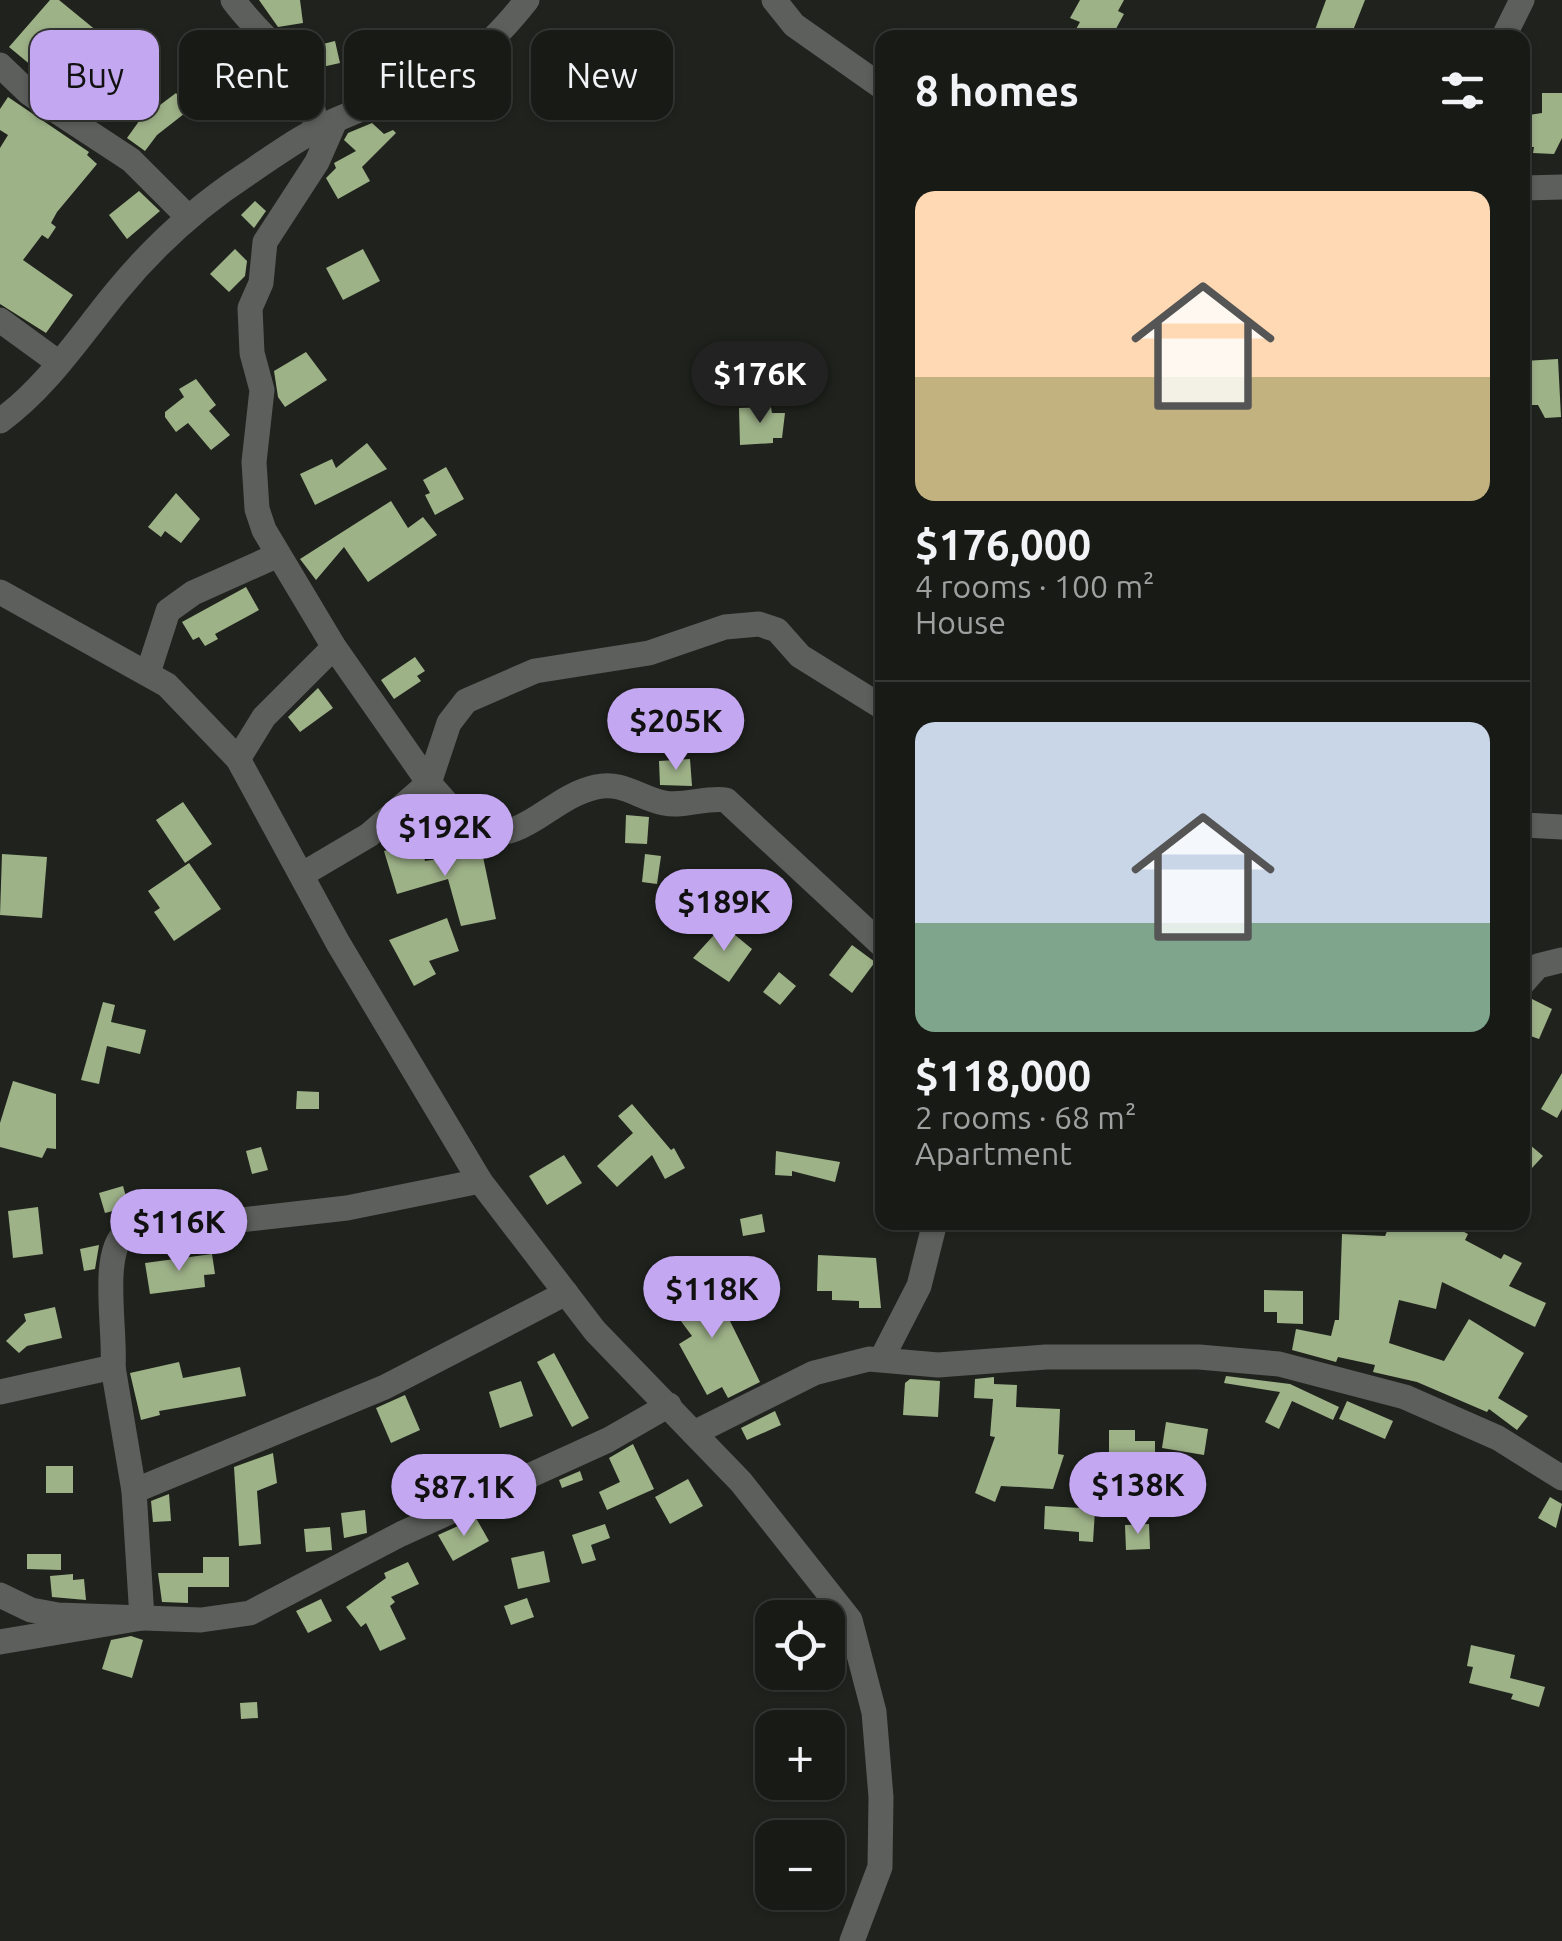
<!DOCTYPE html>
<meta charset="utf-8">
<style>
:root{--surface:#181a16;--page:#21231f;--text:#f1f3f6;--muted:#9fa1a1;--line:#363835;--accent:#c4a7f1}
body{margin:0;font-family:Ubuntu,sans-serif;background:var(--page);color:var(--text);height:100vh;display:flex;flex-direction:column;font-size:38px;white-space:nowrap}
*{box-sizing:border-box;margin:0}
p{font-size:32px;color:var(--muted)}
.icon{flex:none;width:55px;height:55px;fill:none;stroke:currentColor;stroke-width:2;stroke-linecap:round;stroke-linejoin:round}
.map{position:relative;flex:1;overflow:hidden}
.drawer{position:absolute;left:875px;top:30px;width:655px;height:1200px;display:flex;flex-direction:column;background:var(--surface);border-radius:20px;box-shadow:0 2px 8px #0004,0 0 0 2px var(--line)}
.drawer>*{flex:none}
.guide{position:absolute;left:30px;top:30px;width:695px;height:90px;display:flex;gap:20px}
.controls{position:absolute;left:755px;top:1600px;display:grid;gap:20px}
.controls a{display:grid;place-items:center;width:90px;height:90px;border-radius:20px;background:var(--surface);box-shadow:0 2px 8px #0004,0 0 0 2px var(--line);font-size:50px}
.price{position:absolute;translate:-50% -85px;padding:0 22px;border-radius:35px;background:var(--accent);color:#111;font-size:32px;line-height:65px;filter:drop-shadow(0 2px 5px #0008)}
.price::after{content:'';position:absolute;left:50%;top:60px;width:30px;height:22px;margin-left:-15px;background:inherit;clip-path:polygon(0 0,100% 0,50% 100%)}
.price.selected{background:#222;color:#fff}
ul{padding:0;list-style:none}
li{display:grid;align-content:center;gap:20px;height:530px;padding:0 40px}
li+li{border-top:2px solid var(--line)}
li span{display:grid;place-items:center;height:310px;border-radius:20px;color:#555}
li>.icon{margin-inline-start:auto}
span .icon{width:180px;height:180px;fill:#fffc;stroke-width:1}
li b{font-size:42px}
h2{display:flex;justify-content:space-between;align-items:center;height:120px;padding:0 40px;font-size:42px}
.pill{padding:0 35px;border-radius:20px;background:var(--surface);box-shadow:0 2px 8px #0004,0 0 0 2px var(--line);font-size:35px;line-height:90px}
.pill.selected{background:var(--accent);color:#111}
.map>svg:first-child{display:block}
.building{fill:#9eb288}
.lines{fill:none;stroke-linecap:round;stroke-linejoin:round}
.minor{stroke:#5d5f5c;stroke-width:25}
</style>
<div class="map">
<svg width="1562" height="1941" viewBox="0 0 1562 1941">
<rect width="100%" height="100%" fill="#20231d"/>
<g class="building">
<polygon points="50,0 59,0 136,63 120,81 156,108 176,93 189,110 157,135 145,151 127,138 142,117 104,89 85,110 9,47"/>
<polygon points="259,0 300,0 303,23 278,27"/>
<polygon points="1080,0 1124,0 1118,11 1124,14 1111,38 1087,38 1075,31 1080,22 1070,18"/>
<polygon points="1326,0 1365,0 1350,38 1312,38"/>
<polygon points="393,34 406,74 380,83 367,42"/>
<polygon points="335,41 340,63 313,69 303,49"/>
<polygon points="258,59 275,80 257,95 240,73"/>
<polygon points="1542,93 1562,93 1562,138 1554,154 1533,153 1534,147 1522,147 1522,116 1542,113"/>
<polygon points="8,97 89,152 87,155 97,164 57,212 51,223 56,227 48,239 42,235 23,260 73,295 46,333 0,304 0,148 8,135 0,130 0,109"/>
<polygon points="372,123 384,134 393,130 396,133 362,167 370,181 338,199 326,178 336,168 334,163 356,151 344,140 348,133"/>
<polygon points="139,191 160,211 127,239 109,215"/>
<polygon points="255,201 266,211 254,228 241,215"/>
<polygon points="235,249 247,261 245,276 229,292 210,274"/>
<polygon points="363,249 380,281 343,300 326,268"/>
<polygon points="306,352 327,380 285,407 278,397 274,371"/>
<polygon points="1558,359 1561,417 1545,418 1538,405 1528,405 1524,361"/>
<polygon points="196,379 216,405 209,411 230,435 211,450 188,423 176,432 165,417 165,412 184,397 179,389"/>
<polygon points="771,407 772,413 785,413 782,438 773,438 773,443 740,445 739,408"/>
<polygon points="367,443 387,469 315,505 300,474 332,459 336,468"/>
<polygon points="446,467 464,499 435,515 425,495 430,493 423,480"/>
<polygon points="176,493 200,519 181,543 165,531 161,537 148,527"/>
<polygon points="391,501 408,528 423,517 437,535 368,582 344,547 316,580 300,559"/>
<polygon points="246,587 259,610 215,634 218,639 205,646 199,637 193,640 182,622"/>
<polygon points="415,657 425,671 417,676 421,681 394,699 381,680"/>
<polygon points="318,688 333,708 300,732 288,717"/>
<polygon points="690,759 692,786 660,785 659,761"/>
<polygon points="183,802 212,844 185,863 156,820"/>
<polygon points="626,815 649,817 647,844 625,843"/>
<polygon points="419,841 425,861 482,852 496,919 461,926 448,879 397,894 384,851"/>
<polygon points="2,854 47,857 42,918 0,915"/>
<polygon points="645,854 661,856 657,884 642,882"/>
<polygon points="189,863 221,909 174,941 154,912 160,908 148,891"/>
<polygon points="699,874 719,886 699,918 679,906"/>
<polygon points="447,918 459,951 429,961 436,974 414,986 389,940"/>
<polygon points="723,925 752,949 729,982 693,958"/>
<polygon points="852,945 875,962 852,993 829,975"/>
<polygon points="779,972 796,986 780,1005 763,992"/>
<polygon points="1530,998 1552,1009 1539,1039 1522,1033 1522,1013"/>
<polygon points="103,1002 115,1005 111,1022 146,1030 140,1054 107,1046 99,1084 81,1080"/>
<polygon points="1562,1073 1562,1109 1557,1118 1541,1109"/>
<polygon points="13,1081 56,1094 56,1149 47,1148 42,1158 0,1147 0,1123"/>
<polygon points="297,1091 319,1092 319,1109 296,1109"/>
<polygon points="632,1104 671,1150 674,1148 685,1168 665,1179 652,1155 617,1187 597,1166 633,1133 618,1116"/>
<polygon points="1522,1138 1543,1156 1522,1179"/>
<polygon points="261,1147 268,1170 252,1174 246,1151"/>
<polygon points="776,1151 840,1162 835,1182 792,1171 792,1176 775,1175"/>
<polygon points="564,1155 582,1183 547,1205 529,1176"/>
<polygon points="123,1186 129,1207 105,1213 99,1193"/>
<polygon points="38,1207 43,1254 13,1258 8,1211"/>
<polygon points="762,1214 765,1232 743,1236 740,1219"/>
<polygon points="1391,1222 1445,1222 1468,1234 1465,1240 1501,1259 1504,1254 1522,1263 1509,1286 1546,1303 1535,1327 1442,1282 1436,1309 1399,1300 1389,1343 1444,1361 1469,1319 1524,1353 1498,1398 1528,1416 1517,1430 1489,1409 1487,1412 1417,1382 1373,1372 1375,1365 1338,1357 1336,1362 1292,1350 1296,1329 1331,1336 1335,1320 1339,1320 1342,1234 1385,1236"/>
<polygon points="99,1245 95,1269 84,1271 80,1249"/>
<polygon points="212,1254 215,1274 204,1275 205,1287 150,1294 145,1263"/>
<polygon points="818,1255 876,1258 881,1308 859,1308 859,1301 832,1300 832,1291 817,1291"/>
<polygon points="689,1267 728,1317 760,1382 728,1398 722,1387 707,1395 679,1344 692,1336 672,1309 688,1298 675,1274"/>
<polygon points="1264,1290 1303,1291 1303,1324 1277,1323 1277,1312 1264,1312"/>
<polygon points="55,1307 62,1338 27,1346 19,1353 6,1341 26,1321 24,1314"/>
<polygon points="554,1353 589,1418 572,1427 537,1362"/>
<polygon points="179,1362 183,1378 240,1367 246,1396 159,1411 160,1415 141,1420 130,1373"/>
<polygon points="1226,1376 1290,1384 1339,1407 1333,1420 1292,1401 1279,1429 1265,1422 1280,1392 1224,1383"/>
<polygon points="994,1377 994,1384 1017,1385 1016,1407 1060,1409 1058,1454 1064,1455 1053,1489 1001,1486 995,1502 975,1493 995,1437 990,1436 993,1399 974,1398 975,1379"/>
<polygon points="910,1379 940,1381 938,1417 903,1415 905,1383"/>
<polygon points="521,1381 533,1416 500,1428 489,1392"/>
<polygon points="405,1395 420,1430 391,1443 376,1408"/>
<polygon points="1347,1401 1393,1421 1385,1439 1339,1419"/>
<polygon points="775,1411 781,1425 747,1440 741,1428"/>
<polygon points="1166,1422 1208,1429 1204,1455 1162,1448"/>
<polygon points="1109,1430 1135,1430 1135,1441 1155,1441 1155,1479 1133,1479 1129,1509 1101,1506 1104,1483 1109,1483"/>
<polygon points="633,1444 654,1489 607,1510 599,1492 620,1482 609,1458"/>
<polygon points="273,1453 277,1483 257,1491 261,1544 239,1546 234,1467"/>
<rect x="46" y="1466" width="27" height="27"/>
<polygon points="580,1471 583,1480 562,1488 559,1480"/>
<polygon points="688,1479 703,1506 670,1524 655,1497"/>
<polygon points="1082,1493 1096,1494 1093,1542 1079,1541 1079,1532 1044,1529 1045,1506 1081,1508"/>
<polygon points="169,1494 171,1521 153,1522 151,1501"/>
<polygon points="1550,1497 1562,1504 1556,1528 1538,1518"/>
<polygon points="365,1510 367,1533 344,1538 341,1513"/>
<polygon points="476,1518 489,1541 453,1561 438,1535"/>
<polygon points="605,1524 610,1538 591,1545 596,1560 582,1564 572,1535"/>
<polygon points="1149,1524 1150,1549 1126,1550 1125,1525"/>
<polygon points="330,1527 332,1550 306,1552 304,1529"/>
<polygon points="544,1551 550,1582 518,1589 511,1558"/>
<polygon points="27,1554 61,1554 61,1570 27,1569"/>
<polygon points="203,1557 229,1557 229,1587 188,1587 188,1603 162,1602 158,1573 203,1573"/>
<polygon points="408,1562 419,1584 391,1597 395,1602 390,1606 406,1639 380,1651 366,1623 361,1627 346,1607 386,1578 384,1573"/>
<polygon points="73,1574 73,1580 84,1579 86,1600 52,1597 50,1576"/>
<polygon points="527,1598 534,1617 511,1625 504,1606"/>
<polygon points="321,1599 332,1621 308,1633 296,1611"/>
<polygon points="131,1636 143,1640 132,1678 102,1669 111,1640"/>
<polygon points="1471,1645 1515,1655 1510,1678 1545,1687 1539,1707 1511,1699 1513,1694 1469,1683 1473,1667 1467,1666"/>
<polygon points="257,1702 258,1718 241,1719 240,1703"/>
</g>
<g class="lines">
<g class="minor">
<path d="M233,0C266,45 314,71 316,131"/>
<polyline points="774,0 794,25 882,87"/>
<polyline points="1503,38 1522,0"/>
<polyline points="0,65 29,93 131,160 188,217"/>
<path d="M335,121L317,162L265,242L261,283L250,308L252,353L262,390L254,462L257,509L264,530L334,647L429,783L473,833C529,842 548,798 596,787C623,781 639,798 664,803C685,807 705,797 726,800L882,945"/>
<polyline points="1522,188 1562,187"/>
<polyline points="0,320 59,363"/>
<path d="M0,421C47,387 80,336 117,291C154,246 198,206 247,174C278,153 310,130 345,116C435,78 462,82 527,0"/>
<polyline points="0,592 167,685 238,759 338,943 480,1181 595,1331 741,1482 850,1620 874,1712 881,1797 880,1867 852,1941"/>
<polyline points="148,673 168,611 193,593 278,555"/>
<polyline points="238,759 264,717 334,647"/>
<polyline points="1522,825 1562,827"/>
<polyline points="303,874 369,835 429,783 449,723 466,701 535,671 649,653 725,627 759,624 777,630 800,656 882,707"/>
<polyline points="1522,984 1538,966 1562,960"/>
<polyline points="882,1358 919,1286 935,1222"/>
<path d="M0,1392L113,1367C116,1331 100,1254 125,1233L347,1208L480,1181"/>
<polyline points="694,1433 814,1373 869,1359 938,1365 1046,1357 1199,1357 1279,1364 1405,1397 1498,1438 1562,1478"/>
<polyline points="134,1491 385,1387 566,1293"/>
<polyline points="0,1595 31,1610 58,1615 201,1620 250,1613 401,1534 608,1440 669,1405"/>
<polyline points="0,1642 142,1618 134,1491 113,1367"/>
</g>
</g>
</svg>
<div class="controls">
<a><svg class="icon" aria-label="locate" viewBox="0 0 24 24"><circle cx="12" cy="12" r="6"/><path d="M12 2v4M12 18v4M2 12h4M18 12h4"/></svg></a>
<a>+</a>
<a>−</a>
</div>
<b class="price selected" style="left:760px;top:426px">$176K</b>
<b class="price" style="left:676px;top:773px">$205K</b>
<b class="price" style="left:445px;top:879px">$192K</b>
<b class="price" style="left:724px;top:954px">$189K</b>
<b class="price" style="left:179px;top:1274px">$116K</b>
<b class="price" style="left:712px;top:1341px">$118K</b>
<b class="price" style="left:1138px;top:1537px">$138K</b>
<b class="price" style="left:464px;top:1539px">$87.1K</b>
<div class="guide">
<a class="pill selected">Buy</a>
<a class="pill">Rent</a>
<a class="pill">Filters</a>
<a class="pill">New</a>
</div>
<section class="drawer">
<h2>8 homes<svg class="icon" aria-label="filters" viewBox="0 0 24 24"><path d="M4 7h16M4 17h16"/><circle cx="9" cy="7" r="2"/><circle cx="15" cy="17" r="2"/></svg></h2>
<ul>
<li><span style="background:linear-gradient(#ffd9b3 60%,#c2b280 0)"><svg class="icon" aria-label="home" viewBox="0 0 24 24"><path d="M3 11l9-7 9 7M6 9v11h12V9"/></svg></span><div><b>$176,000</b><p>4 rooms · 100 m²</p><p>House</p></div></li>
<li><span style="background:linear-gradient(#c9d6e8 65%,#7fa58c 0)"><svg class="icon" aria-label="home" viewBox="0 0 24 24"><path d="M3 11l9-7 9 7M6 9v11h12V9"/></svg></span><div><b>$118,000</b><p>2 rooms · 68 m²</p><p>Apartment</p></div></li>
</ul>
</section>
</div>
